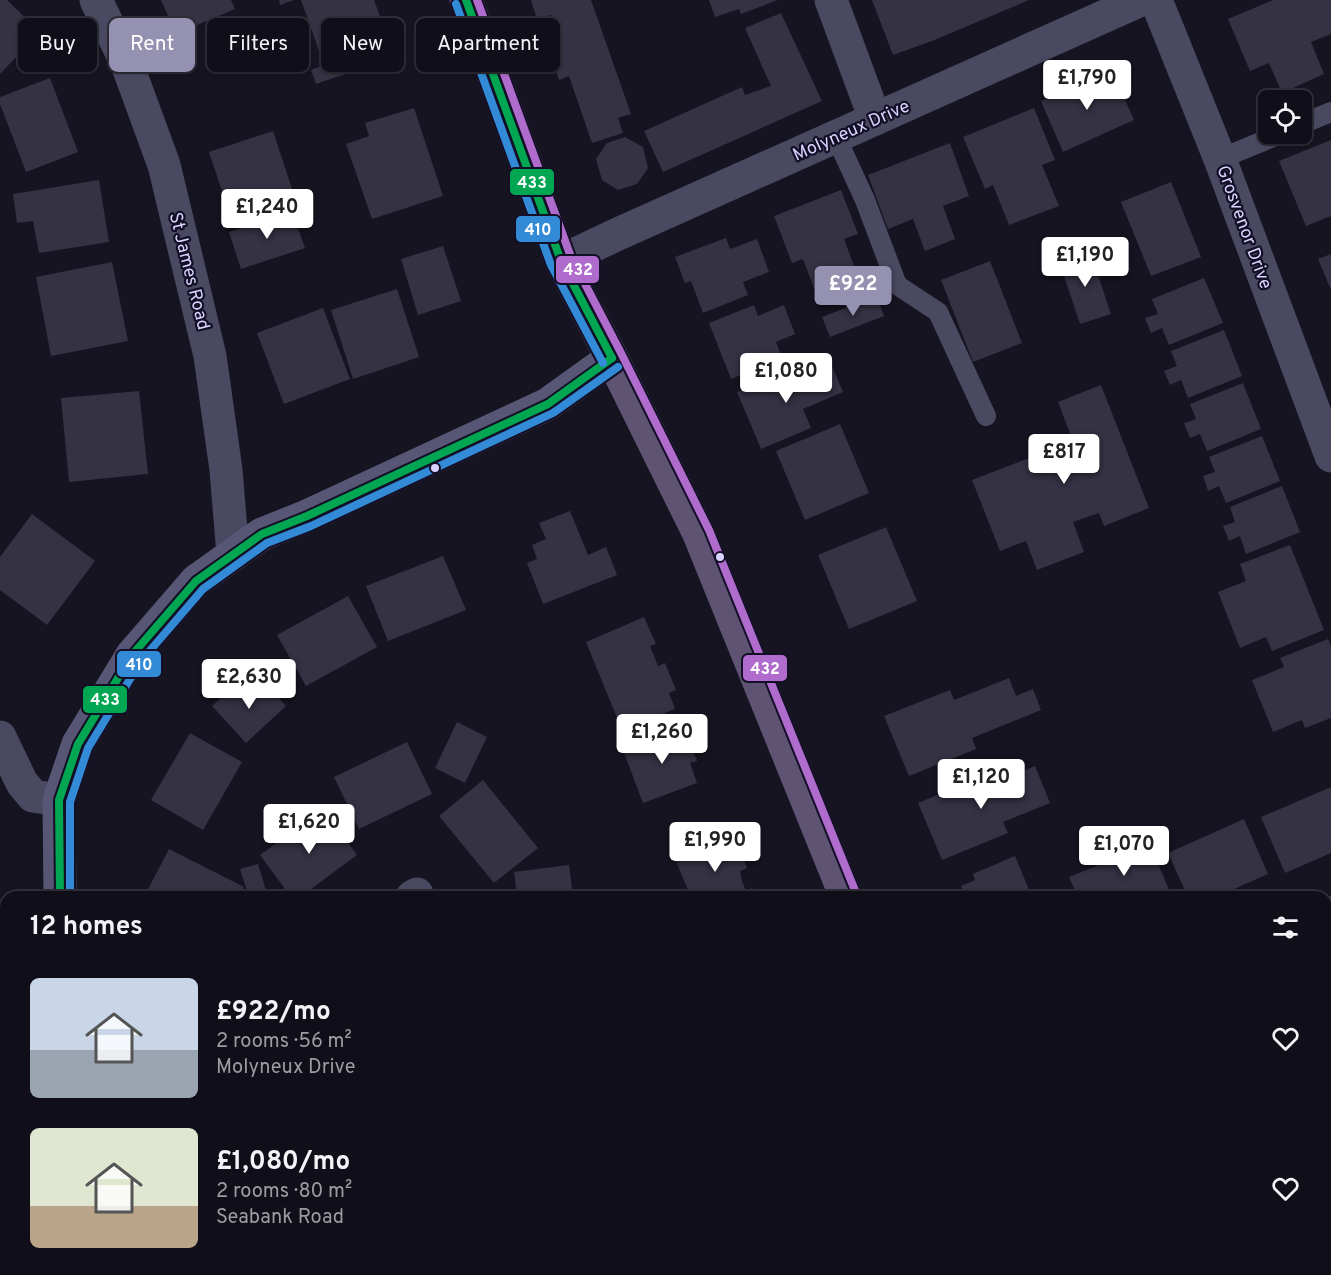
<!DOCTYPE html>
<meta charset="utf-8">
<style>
:root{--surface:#100f19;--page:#1e1d26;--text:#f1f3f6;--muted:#9c9ca2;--line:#302f38;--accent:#9591b1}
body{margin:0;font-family:Overpass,sans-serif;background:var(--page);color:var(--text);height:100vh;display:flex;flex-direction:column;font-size:22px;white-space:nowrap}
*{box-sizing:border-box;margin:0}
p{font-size:20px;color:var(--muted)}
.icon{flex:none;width:33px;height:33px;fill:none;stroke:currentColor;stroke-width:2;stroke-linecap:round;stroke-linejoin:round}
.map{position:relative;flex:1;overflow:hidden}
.panel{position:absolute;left:0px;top:891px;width:1332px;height:384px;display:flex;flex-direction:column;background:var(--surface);border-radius:18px 18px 0 0;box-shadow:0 2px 4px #0004,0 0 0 2px var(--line)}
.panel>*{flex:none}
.guide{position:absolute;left:18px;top:18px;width:600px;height:54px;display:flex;gap:12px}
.buttons{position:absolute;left:1258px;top:90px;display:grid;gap:12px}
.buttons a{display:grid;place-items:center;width:54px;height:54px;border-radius:9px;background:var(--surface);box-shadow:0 2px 4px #0004,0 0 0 2px var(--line);font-size:30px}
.price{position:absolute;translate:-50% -51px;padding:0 14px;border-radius:6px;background:#fff;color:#222;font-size:20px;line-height:39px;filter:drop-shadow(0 2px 3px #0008)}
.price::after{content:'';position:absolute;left:50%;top:36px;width:18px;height:14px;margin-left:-9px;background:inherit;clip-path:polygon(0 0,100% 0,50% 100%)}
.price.current{background:var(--accent);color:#fff}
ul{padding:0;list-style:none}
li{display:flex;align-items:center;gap:18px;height:150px;padding:0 30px}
li span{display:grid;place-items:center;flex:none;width:168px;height:120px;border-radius:9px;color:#555}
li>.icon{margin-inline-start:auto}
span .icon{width:72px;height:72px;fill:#fffc;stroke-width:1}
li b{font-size:26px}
h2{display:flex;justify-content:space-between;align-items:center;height:72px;padding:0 30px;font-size:26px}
.chip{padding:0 21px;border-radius:9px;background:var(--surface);box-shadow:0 2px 4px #0004,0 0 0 2px var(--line);font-size:21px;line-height:54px}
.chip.current{background:var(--accent);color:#fff}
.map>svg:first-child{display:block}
.building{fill:#343243}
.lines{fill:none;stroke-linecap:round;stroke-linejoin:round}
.service{stroke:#4a4962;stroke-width:20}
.minor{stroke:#4a4962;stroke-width:33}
.secondary{stroke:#575674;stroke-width:33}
.primary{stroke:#5e5373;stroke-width:33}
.bus-1-casing{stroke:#130f26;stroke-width:12}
.bus-2-casing{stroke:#130f26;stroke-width:12}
.bus-3-casing{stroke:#130f26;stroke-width:12}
.bus-1{stroke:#00a651;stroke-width:8}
.bus-2{stroke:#338bd7;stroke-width:8}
.bus-3{stroke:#b06ccc;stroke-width:8}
.bus-dot{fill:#d9d4ff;stroke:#130f26;stroke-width:2}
.labels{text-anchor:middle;stroke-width:4.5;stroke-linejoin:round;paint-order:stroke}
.street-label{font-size:18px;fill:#d9d4ff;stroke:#130f26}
.line-badge{stroke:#130f26;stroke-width:2}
.badge-label{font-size:16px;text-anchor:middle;font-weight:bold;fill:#fff}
</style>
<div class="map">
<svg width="1331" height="1275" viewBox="0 0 1331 1275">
<rect width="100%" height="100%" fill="#161421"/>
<g class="building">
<polygon points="0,0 7,0 40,32 0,74"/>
<polygon points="161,0 231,0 235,9 176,34"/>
<polygon points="279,0 294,0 280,5"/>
<polygon points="301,0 374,0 395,57 316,84 311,70 324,65"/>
<polygon points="531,0 591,0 631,114 618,118 623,133 592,143 569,76 559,80 548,48 561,43 551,15 537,19"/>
<polygon points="709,0 778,0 741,14 739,9 715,17"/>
<polygon points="872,0 1029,0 932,41 893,55"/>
<polygon points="1273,0 1331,0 1331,34 1311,42 1324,74 1282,93 1269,63 1250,71 1228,19"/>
<polygon points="781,13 822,101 663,172 644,131 742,87 745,95 771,86 745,28"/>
<polygon points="1112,70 1134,120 1063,152 1041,101"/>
<polygon points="50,78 78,152 26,172 0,104 0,97"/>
<polygon points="414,108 443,196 372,219 346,144 369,136 365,123"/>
<polygon points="1034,108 1055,160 1042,165 1059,206 1009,225 993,185 985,189 963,137"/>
<polygon points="273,131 297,204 233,224 209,152"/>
<polygon points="625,137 643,147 648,168 637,184 618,190 602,180 596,159 607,143"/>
<polygon points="1331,140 1331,216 1306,226 1279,161"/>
<polygon points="950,143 969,196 943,206 955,239 925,251 913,219 888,229 868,175"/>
<polygon points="99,180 109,242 39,253 33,221 17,223 13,194"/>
<polygon points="1171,182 1201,257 1151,276 1121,202"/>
<polygon points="841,190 858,234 844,239 857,274 815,291 803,259 792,263 774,216"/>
<polygon points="292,211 305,248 241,269 229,232"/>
<polygon points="726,238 730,249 757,239 769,272 743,282 748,295 703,313 691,281 685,283 675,257"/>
<polygon points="443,246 461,301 418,315 401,259"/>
<polygon points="1090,251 1111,314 1080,324 1059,261"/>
<polygon points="1331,254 1331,290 1318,259"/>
<polygon points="990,261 1022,343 973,362 941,280"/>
<polygon points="112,262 128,341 51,356 36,277"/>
<polygon points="1204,278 1223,323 1169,345 1162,328 1151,333 1145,318 1158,314 1152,299"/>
<polygon points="397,289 419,357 353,379 331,310"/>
<polygon points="877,296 884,316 830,337 822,317"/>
<polygon points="754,305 758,316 784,305 795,334 776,342 782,358 731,379 709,323"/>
<polygon points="323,308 350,379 284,404 257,333"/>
<polygon points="1224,330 1242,376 1188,398 1181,380 1170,385 1164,371 1177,366 1171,351"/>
<polygon points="832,366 843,392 803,409 811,428 761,449 737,392 785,373 790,384"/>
<polygon points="1243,383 1261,429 1207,451 1200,434 1190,438 1184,423 1196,419 1190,404"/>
<polygon points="1101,385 1149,508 1104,526 1099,513 1073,522 1084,552 1037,570 1026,541 1000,551 972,480 1073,441 1058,402"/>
<polygon points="139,391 148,474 69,482 61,398"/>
<polygon points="840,424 869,493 805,520 776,451"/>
<polygon points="1262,436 1280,481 1226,503 1219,486 1208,491 1203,476 1215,472 1209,457"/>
<polygon points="1282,486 1300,532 1246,554 1240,536 1229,541 1223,526 1235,522 1230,507"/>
<polygon points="570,511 588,555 606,547 617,575 543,604 527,563 537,559 532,545 546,539 539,523"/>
<polygon points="32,514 95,561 47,625 0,590 0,557"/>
<polygon points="886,527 917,601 849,629 818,555"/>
<polygon points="1290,545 1324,630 1272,651 1266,637 1240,648 1218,592 1246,581 1240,564"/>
<polygon points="443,556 466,610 388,641 366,586"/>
<polygon points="348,596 377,647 306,686 277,635"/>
<polygon points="644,617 656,644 650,646 658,666 665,663 676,690 669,693 675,709 622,730 586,642"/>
<polygon points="1328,639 1331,647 1331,718 1305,728 1302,720 1273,732 1252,680 1284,667 1280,658"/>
<polygon points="1009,678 1016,696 1033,689 1041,710 972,738 976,749 909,776 884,716 950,690 954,700"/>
<polygon points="263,681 286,706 246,743 212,706 236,684 247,696"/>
<polygon points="457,722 487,737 465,783 435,768"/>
<polygon points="685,727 697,761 690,763 697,783 643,803 623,750"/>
<polygon points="190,733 242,762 203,830 151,800"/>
<polygon points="407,742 432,794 359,829 334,777"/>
<polygon points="1035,766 1050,803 1003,822 1008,833 942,860 918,803 986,775 989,785"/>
<polygon points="483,780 538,848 494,883 439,816"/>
<polygon points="1331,787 1331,853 1285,873 1261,817"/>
<polygon points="323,809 357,855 300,897 291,897 260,855"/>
<polygon points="1244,819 1268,874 1216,897 1188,897 1168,853"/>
<polygon points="737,842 747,868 740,871 742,881 746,891 752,888 756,897 691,897 675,859 707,846 709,853"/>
<polygon points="1150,844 1172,897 1078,897 1069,877"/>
<polygon points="169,849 244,887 239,897 144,897"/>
<polygon points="1015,856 1032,897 966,897 961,886 975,880 973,874"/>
<polygon points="258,864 268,897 249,897 240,869"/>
<polygon points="569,865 573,897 517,897 514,872"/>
<rect x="0" y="975" width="6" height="69"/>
<polygon points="1331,980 1331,1045 1326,1047 1326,982"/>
<polygon points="0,1046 6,1046 6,1159 0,1160"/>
<polygon points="1331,1184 1331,1198 1326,1186"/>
<polygon points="165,1269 220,1269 223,1275 168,1275"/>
<polygon points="341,1269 395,1269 397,1275 343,1275"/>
<polygon points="501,1269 559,1269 562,1275 504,1275"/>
<polygon points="620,1269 653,1269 639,1275 623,1275"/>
<polygon points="847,1269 924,1269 927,1275 849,1275"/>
<polygon points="1131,1269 1179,1269 1181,1275 1117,1275"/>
<polygon points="1226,1269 1265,1269 1250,1275 1228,1275"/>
</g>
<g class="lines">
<g class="service">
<polyline points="1302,124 1331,112"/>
<polyline points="836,137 865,200 897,285 938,312 986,416"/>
<polyline points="1220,159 1280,134"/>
<polyline points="268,1269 269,1275"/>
</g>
<g class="minor">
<polyline points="96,0 127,64 164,165 210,356 226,470 233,555"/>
<polyline points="831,0 875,119"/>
<polyline points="1156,0 1220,159 1331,456"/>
<polyline points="561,261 618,234 1141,0"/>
<polyline points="0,737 22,783 33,796 59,800"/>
<polyline points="412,897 417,894"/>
<polyline points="1326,915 1331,913"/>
<polyline points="0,1217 6,1217"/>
<polyline points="447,1269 449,1275"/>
</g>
<g class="secondary">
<polyline points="60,897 59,800 78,744 132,655 196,581 262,534 307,516 548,404 612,358"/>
<polyline points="95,1269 97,1275"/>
</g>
<g class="primary">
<polyline points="466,0 561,261 612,358 699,534 846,897"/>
<polyline points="997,1269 999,1275"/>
</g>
<defs>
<g id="bus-1">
<polyline points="466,0 561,261 612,358"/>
<polyline points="60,897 59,800 78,744 132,655 196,581 262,534 307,516 548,404 612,358"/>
</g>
<g id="bus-2">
<polyline points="456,4 551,265 603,363"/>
<polyline points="70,897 70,802 88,748 141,661 203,589 267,543 311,526 553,413 618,367"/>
</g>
<polyline id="bus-3" points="477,0 571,257 621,353 709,530 856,893"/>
</defs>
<use href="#bus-1" class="bus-1-casing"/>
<use href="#bus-2" class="bus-2-casing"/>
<use href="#bus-3" class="bus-3-casing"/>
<use href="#bus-1" class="bus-1"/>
<use href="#bus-2" class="bus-2"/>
<use href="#bus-3" class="bus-3"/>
</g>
<g class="bus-dot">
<circle cx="435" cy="468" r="5"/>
<circle cx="720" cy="557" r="5"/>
</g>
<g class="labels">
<g class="street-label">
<text transform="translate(851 130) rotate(-24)" y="6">Molyneux Drive</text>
<text transform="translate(1245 227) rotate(70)" y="6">Grosvenor Drive</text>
<text transform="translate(190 271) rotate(76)" y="6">St James Road</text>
</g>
</g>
<g class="line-badge">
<rect x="509" y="168" width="46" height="28" rx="6" fill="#00a651"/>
<rect x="515" y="215" width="46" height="28" rx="6" fill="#338bd7"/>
<rect x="555" y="255" width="45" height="29" rx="6" fill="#b06ccc"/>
<rect x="116" y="650" width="46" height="28" rx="6" fill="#338bd7"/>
<rect x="742" y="654" width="46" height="28" rx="6" fill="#b06ccc"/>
<rect x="82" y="685" width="46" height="29" rx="6" fill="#00a651"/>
</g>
<g class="badge-label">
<text x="532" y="188">433</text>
<text x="538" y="235">410</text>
<text x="578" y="275">432</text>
<text x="139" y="670">410</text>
<text x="765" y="674">432</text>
<text x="105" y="705">433</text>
</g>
</svg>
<div class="buttons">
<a><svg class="icon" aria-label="locate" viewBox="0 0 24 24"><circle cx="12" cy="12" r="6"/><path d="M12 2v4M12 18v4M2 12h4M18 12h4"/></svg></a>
</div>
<b class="price" style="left:1087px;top:111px">£1,790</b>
<b class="price" style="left:267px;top:240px">£1,240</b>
<b class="price" style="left:1085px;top:288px">£1,190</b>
<b class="price current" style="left:853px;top:317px">£922</b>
<b class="price" style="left:786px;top:404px">£1,080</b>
<b class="price" style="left:1064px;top:485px">£817</b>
<b class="price" style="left:249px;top:710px">£2,630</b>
<b class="price" style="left:662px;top:765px">£1,260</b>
<b class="price" style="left:981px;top:810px">£1,120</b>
<b class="price" style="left:309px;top:855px">£1,620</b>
<b class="price" style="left:715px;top:873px">£1,990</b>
<b class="price" style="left:1124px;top:877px">£1,070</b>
<div class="guide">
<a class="chip">Buy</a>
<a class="chip current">Rent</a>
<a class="chip">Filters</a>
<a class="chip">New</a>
<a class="chip">Apartment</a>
</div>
<section class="panel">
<h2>12 homes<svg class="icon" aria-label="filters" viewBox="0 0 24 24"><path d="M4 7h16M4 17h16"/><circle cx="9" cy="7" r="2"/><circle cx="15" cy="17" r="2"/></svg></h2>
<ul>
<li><span style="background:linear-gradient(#c9d6e8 60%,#9aa5b1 0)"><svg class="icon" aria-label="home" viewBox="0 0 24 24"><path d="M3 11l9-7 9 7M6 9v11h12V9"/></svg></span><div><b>£922/mo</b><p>2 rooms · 56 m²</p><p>Molyneux Drive</p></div><svg class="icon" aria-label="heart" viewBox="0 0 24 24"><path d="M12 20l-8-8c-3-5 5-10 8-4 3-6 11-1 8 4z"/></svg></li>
<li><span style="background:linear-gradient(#dfe7d0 65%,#b9a48a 0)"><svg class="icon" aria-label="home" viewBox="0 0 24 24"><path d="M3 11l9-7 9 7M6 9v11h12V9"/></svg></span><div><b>£1,080/mo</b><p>2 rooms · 80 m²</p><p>Seabank Road</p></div><svg class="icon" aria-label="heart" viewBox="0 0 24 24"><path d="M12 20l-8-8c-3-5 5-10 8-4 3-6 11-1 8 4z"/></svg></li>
</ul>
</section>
</div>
